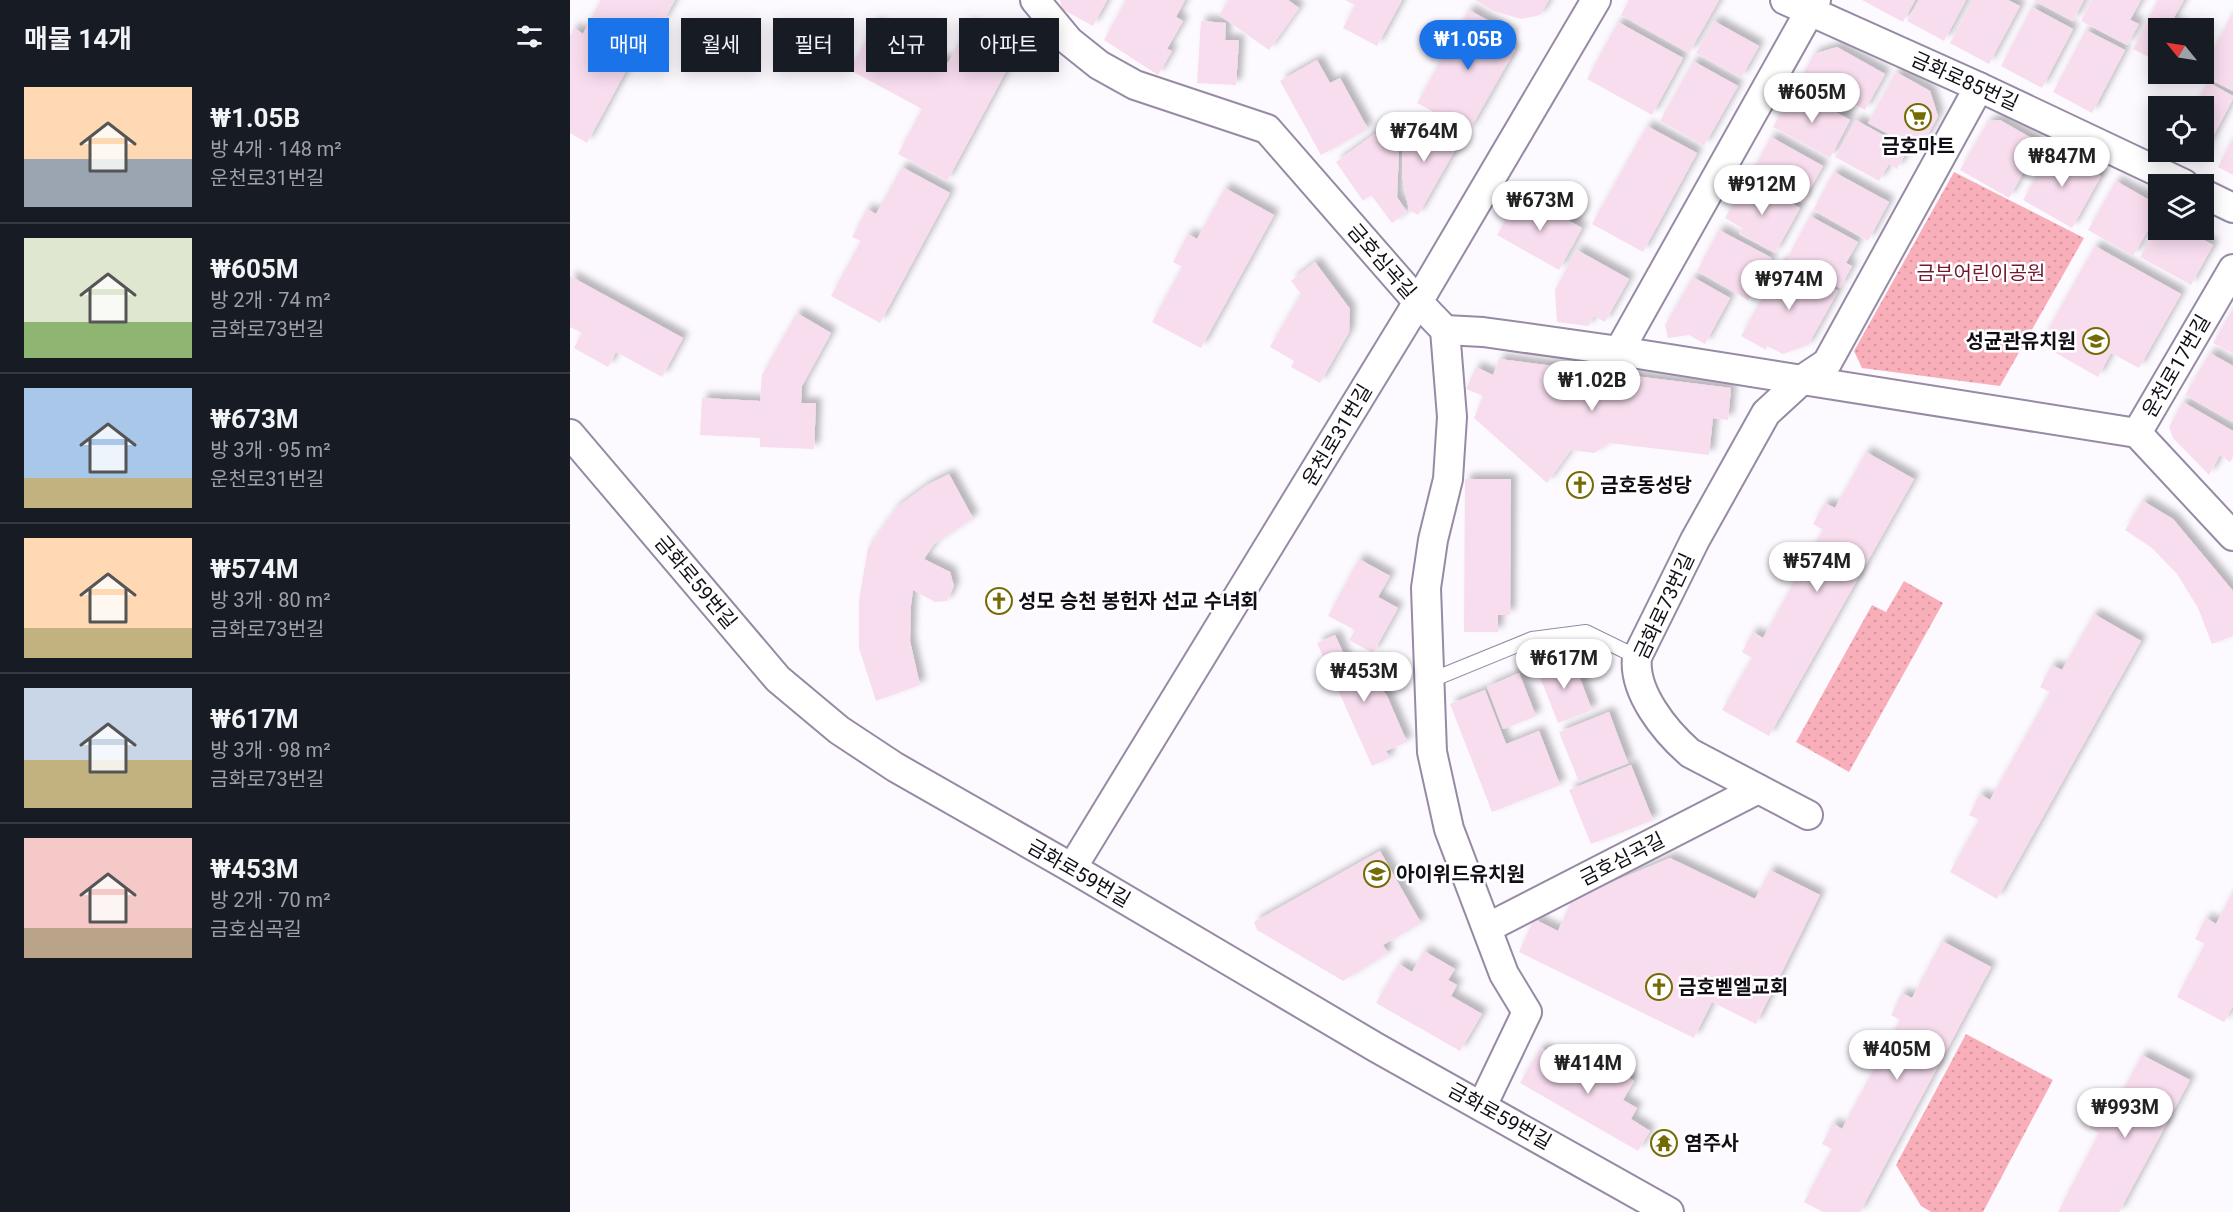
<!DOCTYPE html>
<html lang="ko">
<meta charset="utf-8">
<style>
:root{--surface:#171b24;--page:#242831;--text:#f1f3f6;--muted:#9ea1a6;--line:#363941;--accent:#1a73e8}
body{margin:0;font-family:Roboto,"Noto Sans KR",sans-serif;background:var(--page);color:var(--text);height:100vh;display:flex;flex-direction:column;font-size:22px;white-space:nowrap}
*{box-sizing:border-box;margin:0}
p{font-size:20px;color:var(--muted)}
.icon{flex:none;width:33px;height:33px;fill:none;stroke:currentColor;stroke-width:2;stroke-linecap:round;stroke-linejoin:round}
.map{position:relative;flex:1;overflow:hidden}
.drawer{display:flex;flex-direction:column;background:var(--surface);width:570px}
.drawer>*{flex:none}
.top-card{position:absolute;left:18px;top:18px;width:570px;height:54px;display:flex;gap:12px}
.needle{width:39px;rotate:300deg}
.buttons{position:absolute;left:1578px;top:18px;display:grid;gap:12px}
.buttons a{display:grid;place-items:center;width:66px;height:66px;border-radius:0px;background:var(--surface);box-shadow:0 3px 15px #0003;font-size:30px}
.price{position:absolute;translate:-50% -51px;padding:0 14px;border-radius:21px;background:#fff;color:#222;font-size:20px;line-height:39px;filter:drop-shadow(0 2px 3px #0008)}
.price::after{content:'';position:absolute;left:50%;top:36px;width:18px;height:14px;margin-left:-9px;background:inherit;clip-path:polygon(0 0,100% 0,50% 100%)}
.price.selected{background:var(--accent);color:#fff}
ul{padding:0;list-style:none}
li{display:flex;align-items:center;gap:18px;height:150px;padding:0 24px}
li+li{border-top:2px solid var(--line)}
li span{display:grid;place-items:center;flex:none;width:168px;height:120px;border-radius:0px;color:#555}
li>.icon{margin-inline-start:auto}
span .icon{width:72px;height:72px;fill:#fffc;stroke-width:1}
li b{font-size:26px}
h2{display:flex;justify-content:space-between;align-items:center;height:72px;padding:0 24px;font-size:26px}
.pill{padding:0 21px;border-radius:0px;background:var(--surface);box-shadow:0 3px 15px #0003;font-size:21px;line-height:54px}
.pill.selected{background:var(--accent);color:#fff}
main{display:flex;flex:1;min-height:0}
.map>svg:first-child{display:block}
.park{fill:url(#park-dots)}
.building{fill:#f8ddef;filter:url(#shadow)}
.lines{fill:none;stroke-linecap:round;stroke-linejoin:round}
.lane-casing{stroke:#968aa4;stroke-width:16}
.street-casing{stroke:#968aa4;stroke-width:32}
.lane{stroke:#fff;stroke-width:14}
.street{stroke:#fff;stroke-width:28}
.labels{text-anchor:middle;stroke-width:5;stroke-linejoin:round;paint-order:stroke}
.street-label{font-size:20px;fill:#120d16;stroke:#fff}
.poi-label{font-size:20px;font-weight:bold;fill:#120d16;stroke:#fff;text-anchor:start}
.park-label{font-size:20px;fill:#731731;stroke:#fff}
</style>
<main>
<section class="drawer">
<h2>매물 14개<svg class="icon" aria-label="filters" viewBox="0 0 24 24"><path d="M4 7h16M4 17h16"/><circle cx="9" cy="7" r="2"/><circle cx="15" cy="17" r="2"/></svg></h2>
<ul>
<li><span style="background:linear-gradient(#ffd9b3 60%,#9aa5b1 0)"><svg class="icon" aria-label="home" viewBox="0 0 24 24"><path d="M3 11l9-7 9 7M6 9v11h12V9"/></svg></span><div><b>₩1.05B</b><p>방 4개 · 148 m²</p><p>운천로31번길</p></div></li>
<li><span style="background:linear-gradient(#dfe7d0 70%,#8fb573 0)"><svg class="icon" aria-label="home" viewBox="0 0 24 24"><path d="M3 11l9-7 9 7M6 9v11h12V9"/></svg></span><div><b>₩605M</b><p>방 2개 · 74 m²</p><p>금화로73번길</p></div></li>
<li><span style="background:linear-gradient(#a9c7e8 75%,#c2b280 0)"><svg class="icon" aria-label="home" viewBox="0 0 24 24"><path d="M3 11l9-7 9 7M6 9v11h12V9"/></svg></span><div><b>₩673M</b><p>방 3개 · 95 m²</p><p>운천로31번길</p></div></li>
<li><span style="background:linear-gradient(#ffd9b3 75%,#c2b280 0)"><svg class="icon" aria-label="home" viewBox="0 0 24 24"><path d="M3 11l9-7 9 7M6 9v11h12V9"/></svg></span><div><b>₩574M</b><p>방 3개 · 80 m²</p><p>금화로73번길</p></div></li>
<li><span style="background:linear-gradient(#c9d6e8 60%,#c2b280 0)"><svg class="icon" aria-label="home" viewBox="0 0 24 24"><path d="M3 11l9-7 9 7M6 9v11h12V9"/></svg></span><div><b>₩617M</b><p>방 3개 · 98 m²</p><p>금화로73번길</p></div></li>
<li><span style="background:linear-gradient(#f6c9c9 75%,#b9a48a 0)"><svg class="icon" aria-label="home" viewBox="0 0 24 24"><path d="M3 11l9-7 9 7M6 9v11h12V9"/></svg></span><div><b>₩453M</b><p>방 2개 · 70 m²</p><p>금호심곡길</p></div></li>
</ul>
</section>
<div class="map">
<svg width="1663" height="1212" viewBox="0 0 1663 1212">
<defs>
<pattern id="park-dots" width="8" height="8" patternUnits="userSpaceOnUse" patternTransform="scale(1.5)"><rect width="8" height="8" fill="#f9afba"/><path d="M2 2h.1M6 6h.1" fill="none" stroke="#d4959f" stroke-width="1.8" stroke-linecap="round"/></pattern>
<filter id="shadow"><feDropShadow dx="5.5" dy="-5.5" stdDeviation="3" flood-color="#0004"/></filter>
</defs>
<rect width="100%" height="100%" fill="#fcf9ff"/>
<g class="park">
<polygon points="1384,172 1514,238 1430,386 1292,368 1284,351"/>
<polygon points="1334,581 1373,603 1279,772 1226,742 1302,605 1316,612"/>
<polygon points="1396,1034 1483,1080 1413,1212 1361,1212 1351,1206 1326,1165"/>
</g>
<g class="building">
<polygon points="31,0 105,0 92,23 84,19 17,143 0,133 0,36 4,28 13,34"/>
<polygon points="490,0 537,0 523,26 492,9"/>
<polygon points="556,0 615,0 606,17 613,21 597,49 602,51 588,75 534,40"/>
<polygon points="659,0 718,0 729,8 699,50 649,15"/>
<polygon points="775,0 832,0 807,46 773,28 785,5"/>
<polygon points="905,0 979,0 970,15 951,19 923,11"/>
<polygon points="1059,0 1149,0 1119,53 1051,15"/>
<polygon points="1292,0 1345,0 1333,22"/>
<polygon points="1349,0 1396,0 1374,41 1337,21"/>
<polygon points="1403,0 1438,0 1450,6 1419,64 1380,43"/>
<polygon points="1463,0 1514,0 1503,21"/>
<polygon points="1522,0 1571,0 1560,20 1569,24 1557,45 1511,21"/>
<polygon points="1588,0 1614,0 1602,21 1612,26 1611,28 1588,28 1588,62 1563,49"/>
<polygon points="1462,7 1503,29 1472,88 1431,66"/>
<polygon points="899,10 943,34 937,45 945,50 899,131 847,103"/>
<polygon points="1661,16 1663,17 1663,91 1629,74 1634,74 1634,67"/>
<polygon points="631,21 656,23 655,40 669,40 666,85 627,83"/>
<polygon points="1144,21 1189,46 1171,78 1126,53"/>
<polygon points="1048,22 1113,58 1082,115 1017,79"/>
<polygon points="305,24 378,63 398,25 447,51 377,181 328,154 352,109 280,70"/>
<polygon points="1516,30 1555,50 1522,113 1483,92"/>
<polygon points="1267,47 1315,74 1295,110 1273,97 1268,104 1229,82 1244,54"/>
<polygon points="747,60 760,83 770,78 798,129 751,155 710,81"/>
<polygon points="1123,61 1168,86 1134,146 1090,121"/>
<polygon points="1326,72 1360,91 1368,116 1349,151 1298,123"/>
<polygon points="1638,82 1663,96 1663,99 1630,161 1612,152 1634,152 1634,106 1625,106"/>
<polygon points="1224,89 1280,120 1260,158 1203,127"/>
<polygon points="1286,120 1338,149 1327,169 1319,164 1309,181 1265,157"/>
<polygon points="1430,120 1470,143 1439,198 1390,170 1416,125 1420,121"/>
<polygon points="1077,126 1127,153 1073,252 1022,224"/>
<polygon points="838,127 892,138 848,215 839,210 832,176 832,138"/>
<polygon points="813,128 829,150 827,197 837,212 822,223 801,195 793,201 766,162"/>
<polygon points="1201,137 1253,166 1232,203 1181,174"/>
<polygon points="1663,138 1663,175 1648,167"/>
<polygon points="1482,148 1531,176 1502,228 1453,200"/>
<polygon points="332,167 380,193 310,323 261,296 291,241 282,237 297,209 306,214"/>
<polygon points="1264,172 1319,202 1298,241 1243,210"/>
<polygon points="1177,179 1230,208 1205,253 1169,234 1172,228 1155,218"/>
<polygon points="1546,181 1588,205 1588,213 1563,256 1518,230"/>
<polygon points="655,188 704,215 631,348 582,322 612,267 603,262 618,234 627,239"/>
<polygon points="950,194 1012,228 989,270 927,235"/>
<polygon points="1240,216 1288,242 1276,263 1282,266 1270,288 1217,259"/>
<polygon points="1588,226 1588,230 1616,230 1643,245 1621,285 1570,257"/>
<polygon points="1149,230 1202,258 1178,300 1127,271"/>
<polygon points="1525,246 1611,294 1569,368 1541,353 1528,377 1470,344"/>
<polygon points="1007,250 1059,279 1035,322 1024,316 1018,326 987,322 985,290"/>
<polygon points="1213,261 1268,291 1238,345 1213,354 1197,346 1196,350 1171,336"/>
<polygon points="745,262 780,309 779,332 750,383 721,367 724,361 700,347 731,294 721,281"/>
<polygon points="0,276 113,338 92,377 46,352 38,367 4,348 12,333 0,327"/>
<polygon points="1123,277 1160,298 1135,344 1119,335 1098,338 1095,325"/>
<polygon points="1663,309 1663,354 1643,343"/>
<polygon points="227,313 261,333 232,386 231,403 246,403 244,449 190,447 190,438 130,435 132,398 190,401 192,375"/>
<polygon points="1640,353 1663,366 1663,422 1615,395"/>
<polygon points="929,359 1161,388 1158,420 1143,418 1139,455 1039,443 1024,453 1001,450 977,483 904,418 913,396 896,389 906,367 923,375"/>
<polygon points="1613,402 1663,431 1663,457 1660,462 1650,455 1639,475 1603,438 1599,427"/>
<polygon points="1296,452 1344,479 1199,736 1152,710 1182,658 1172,652 1183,632 1193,638 1253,530 1243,524 1255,503 1265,508"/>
<polygon points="379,474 403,518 364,544 354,559 380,572 384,586 377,601 365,602 343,590 341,605 340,641 350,685 306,701 289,648 289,600 298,548 326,508 357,485"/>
<polygon points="895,479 941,479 940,615 928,615 928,632 894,632"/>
<polygon points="1573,501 1603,519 1663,591 1663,636 1642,644 1628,608 1607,574 1582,548 1555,530"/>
<polygon points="789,559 820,576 808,597 828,608 803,653 779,640 785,630 758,616"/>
<polygon points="1524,614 1571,641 1427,899 1380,872 1409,820 1399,815 1410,794 1420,800 1480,692 1470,687 1482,665 1492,670"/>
<polygon points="765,635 778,663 795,667 817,696 837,742 816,751 820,758 802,766 747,643"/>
<polygon points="994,656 1000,670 1006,668 1022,710 988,723 966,667"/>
<polygon points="949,673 966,716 933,729 917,687"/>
<polygon points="915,690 936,744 969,731 990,785 922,812 880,704"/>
<polygon points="1039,712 1058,763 1009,782 989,732"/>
<polygon points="1061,765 1083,820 1021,844 999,790"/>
<polygon points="810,851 851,923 813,945 818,953 773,981 687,930 684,922"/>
<polygon points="1100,858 1185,899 1200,870 1250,895 1186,1024 1142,1002 1124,1038 949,952 964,919 988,931 1002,899"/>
<polygon points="1663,891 1663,1006 1654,1022 1607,997 1635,944 1625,939 1636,918 1646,924"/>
<polygon points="1372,941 1421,967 1290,1212 1253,1212 1234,1202 1262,1149 1252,1144 1263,1123 1272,1129 1330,1020 1321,1015 1332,993 1342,998"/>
<polygon points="854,951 885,969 878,980 887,985 881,996 912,1014 890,1051 806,1003 829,964 842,972"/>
<polygon points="971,1048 1010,1071 1020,1055 1064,1081 1053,1100 1067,1108 1061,1119 1080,1131 1068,1151 950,1083"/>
<polygon points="1572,1055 1620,1080 1549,1212 1488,1212 1529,1133 1520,1128 1531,1106 1542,1111"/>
</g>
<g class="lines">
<defs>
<polyline id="lane" points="859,681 962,639 1016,632 1067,657"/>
<g id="street">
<polyline points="465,0 499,41 529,65 565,85 697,129 848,302 875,330 882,417 878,479 863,540 856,588 862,752 879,829 934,974 957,1012 912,1106"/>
<polyline points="1215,0 1409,87 1614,184"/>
<polyline points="1634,194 1663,208"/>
<polyline points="875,330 913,332 1049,351 1567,433 1663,536"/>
<polyline points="1049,351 1246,0"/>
<polyline points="1567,433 1663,269"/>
<polyline points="0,434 208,679 269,730 325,767 502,868 807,1048 1099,1212"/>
<path d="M1238,815L1120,753C1095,731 1063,692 1067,657L1125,540L1196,413L1233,379L1257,363L1409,87"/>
<polyline points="502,868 848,302 1026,0"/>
<polyline points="917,928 1188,789"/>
</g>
</defs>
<use href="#lane" class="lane-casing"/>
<use href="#street" class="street-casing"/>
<use href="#lane" class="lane"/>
<use href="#street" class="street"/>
</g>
<defs>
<symbol id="supermarket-ring" viewBox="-11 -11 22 22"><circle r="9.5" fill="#fff" stroke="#746b05" stroke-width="1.5"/><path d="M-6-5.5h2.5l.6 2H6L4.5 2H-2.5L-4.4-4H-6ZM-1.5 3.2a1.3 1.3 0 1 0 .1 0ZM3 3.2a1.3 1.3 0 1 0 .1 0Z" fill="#746b05"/></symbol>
<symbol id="school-ring" viewBox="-11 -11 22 22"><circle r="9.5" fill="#fff" stroke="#746b05" stroke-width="1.5"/><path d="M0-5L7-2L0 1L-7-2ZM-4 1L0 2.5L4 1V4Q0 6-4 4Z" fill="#746b05"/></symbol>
<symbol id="church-ring" viewBox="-11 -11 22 22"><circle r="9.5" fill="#fff" stroke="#746b05" stroke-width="1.5"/><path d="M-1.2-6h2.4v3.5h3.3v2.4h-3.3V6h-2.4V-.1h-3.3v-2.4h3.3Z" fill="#746b05"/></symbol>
<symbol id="temple-ring" viewBox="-11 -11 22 22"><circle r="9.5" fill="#fff" stroke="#746b05" stroke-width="1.5"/><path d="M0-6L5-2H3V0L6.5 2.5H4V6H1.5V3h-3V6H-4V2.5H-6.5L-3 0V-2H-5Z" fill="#746b05"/></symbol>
</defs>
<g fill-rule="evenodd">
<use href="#supermarket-ring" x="1333" y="102" width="30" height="30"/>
<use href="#school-ring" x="1511" y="326" width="30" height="30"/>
<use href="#church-ring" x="995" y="470" width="30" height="30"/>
<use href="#church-ring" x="414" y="586" width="30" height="30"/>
<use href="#school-ring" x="792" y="859" width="30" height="30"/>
<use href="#church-ring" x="1074" y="972" width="30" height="30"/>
<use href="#temple-ring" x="1079" y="1128" width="30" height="30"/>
</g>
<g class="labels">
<g class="street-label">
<text transform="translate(1395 81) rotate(24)" y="7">금화로85번길</text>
<text transform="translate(812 261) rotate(49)" y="7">금호심곡길</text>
<text transform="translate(1606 366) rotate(-60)" y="7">운천로17번길</text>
<text transform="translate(767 435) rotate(-59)" y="7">운천로31번길</text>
<text transform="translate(126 582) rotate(50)" y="7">금화로59번길</text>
<text transform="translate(1094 606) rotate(-65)" y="7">금화로73번길</text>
<text transform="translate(1052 859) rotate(-27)" y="7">금호심곡길</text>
<text transform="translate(509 873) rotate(30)" y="7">금화로59번길</text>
<text transform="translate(930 1116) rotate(29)" y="7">금화로59번길</text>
</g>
<g class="poi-label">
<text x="1348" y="153" text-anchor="middle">금호마트</text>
<text x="1506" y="348" text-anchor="end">성균관유치원</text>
<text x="1030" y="492">금호동성당</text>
<text x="448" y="608">성모 승천 봉헌자 선교 수녀회</text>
<text x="826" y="881">아이위드유치원</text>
<text x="1108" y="994">금호벧엘교회</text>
<text x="1114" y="1150">염주사</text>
</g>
<g class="park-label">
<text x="1411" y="280">금부어린이공원</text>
</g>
</g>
</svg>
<div class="buttons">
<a><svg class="needle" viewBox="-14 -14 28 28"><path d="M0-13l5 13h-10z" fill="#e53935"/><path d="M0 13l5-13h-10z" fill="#9ea1a6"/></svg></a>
<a><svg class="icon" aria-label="locate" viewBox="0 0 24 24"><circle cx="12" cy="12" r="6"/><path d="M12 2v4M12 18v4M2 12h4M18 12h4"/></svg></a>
<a><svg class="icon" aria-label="layers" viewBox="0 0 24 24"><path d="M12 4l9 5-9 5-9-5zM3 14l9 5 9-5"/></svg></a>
</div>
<b class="price selected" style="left:898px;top:71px">₩1.05B</b>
<b class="price" style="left:1242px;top:124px">₩605M</b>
<b class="price" style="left:854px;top:163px">₩764M</b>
<b class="price" style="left:1492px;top:188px">₩847M</b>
<b class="price" style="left:1192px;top:216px">₩912M</b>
<b class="price" style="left:970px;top:232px">₩673M</b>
<b class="price" style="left:1219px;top:311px">₩974M</b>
<b class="price" style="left:1022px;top:412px">₩1.02B</b>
<b class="price" style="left:1247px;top:593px">₩574M</b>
<b class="price" style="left:994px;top:690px">₩617M</b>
<b class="price" style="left:794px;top:703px">₩453M</b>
<b class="price" style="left:1327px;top:1081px">₩405M</b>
<b class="price" style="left:1018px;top:1095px">₩414M</b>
<b class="price" style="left:1555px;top:1139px">₩993M</b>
<div class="top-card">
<a class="pill selected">매매</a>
<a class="pill">월세</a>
<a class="pill">필터</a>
<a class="pill">신규</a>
<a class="pill">아파트</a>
</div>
</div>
</main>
